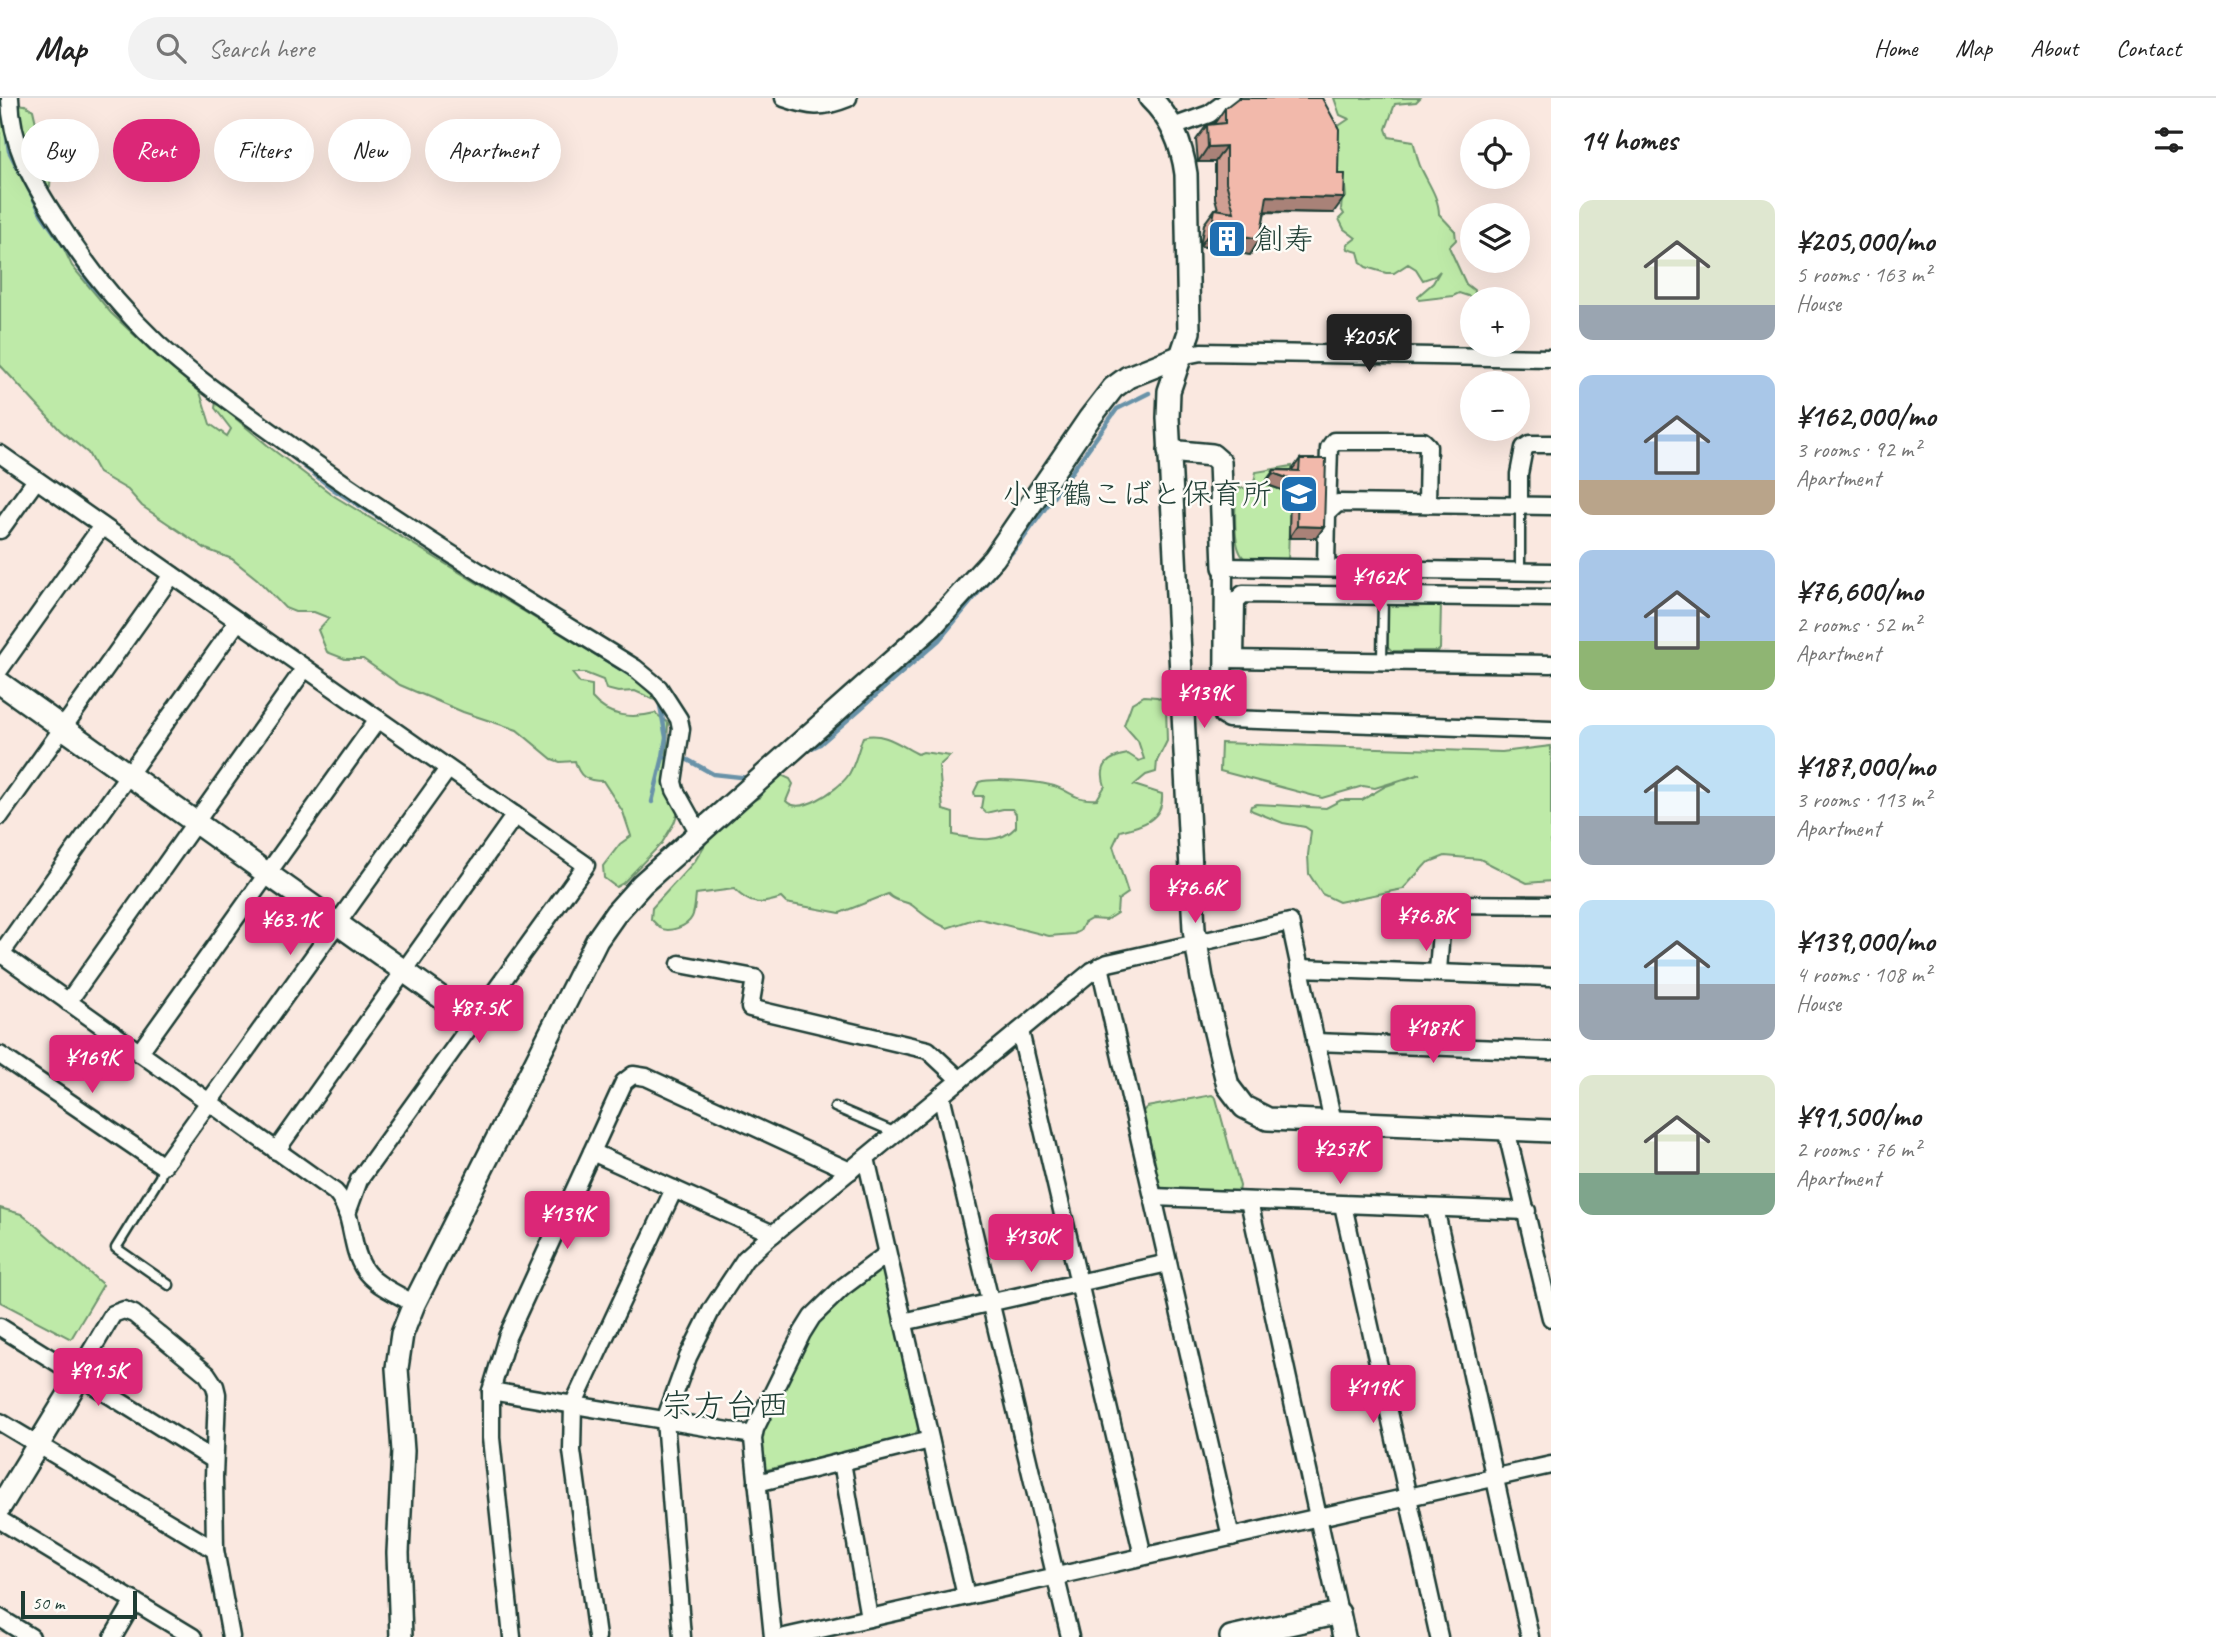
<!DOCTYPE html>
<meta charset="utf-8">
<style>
:root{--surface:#fff;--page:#f2f2f2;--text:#222;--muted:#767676;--line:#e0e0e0;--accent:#db2777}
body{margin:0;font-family:Caveat,"Klee One",sans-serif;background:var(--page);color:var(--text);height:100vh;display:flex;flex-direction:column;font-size:26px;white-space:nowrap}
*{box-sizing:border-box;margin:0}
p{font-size:23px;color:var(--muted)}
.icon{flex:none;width:38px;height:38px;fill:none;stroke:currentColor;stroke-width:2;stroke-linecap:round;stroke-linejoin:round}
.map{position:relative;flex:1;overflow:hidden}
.sheet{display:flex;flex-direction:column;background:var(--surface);width:665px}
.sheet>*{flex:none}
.banner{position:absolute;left:21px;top:21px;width:665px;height:63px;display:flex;gap:14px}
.fabs{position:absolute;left:1460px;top:21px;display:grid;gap:14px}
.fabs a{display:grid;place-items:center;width:70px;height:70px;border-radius:50%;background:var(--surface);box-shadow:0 7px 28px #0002;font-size:35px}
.scale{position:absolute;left:21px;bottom:18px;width:116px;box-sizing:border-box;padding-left:7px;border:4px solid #1f3d34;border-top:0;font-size:19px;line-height:24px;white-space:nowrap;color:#1f3d34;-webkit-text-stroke:5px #fdfcf7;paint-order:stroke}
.price{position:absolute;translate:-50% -60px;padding:0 16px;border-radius:7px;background:var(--accent);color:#fff;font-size:23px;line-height:46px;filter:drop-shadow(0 2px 4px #0008)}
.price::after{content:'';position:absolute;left:50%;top:42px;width:21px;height:16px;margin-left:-10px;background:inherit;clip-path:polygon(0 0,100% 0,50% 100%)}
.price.current{background:#222;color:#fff}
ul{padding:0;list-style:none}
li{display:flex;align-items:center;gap:21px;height:175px;padding:0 28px}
li span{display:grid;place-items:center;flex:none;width:196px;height:140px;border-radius:14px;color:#555}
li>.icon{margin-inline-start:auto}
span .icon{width:84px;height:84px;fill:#fffc;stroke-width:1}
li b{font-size:30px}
h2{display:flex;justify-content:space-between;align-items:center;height:84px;padding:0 28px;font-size:30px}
.pill{padding:0 24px;border-radius:32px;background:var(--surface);box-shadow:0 7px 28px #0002;font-size:24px;line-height:63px}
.pill.current{background:var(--accent);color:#fff}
header{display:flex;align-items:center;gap:42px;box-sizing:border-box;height:98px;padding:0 35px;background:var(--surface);border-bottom:2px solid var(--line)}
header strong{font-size:33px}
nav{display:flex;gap:38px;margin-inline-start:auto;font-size:24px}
.search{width:490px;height:63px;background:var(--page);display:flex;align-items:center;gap:18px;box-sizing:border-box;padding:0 24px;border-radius:38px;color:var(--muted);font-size:26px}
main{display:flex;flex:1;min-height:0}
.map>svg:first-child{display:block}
.green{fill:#beeaa8;stroke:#6e946e;stroke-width:2}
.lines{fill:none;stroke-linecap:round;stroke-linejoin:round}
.stream{stroke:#6892a8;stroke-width:4.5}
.service-casing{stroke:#1f3d34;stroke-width:13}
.minor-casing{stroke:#1f3d34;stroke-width:21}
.tertiary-casing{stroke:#1f3d34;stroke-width:26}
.service{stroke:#fdfcf7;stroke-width:8}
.minor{stroke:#fdfcf7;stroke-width:16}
.tertiary{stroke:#fdfcf7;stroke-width:21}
.wall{fill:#d09f93;stroke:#1f3d34;stroke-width:2}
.shaded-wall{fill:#a98278;stroke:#1f3d34;stroke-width:2}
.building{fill:#f2b9ab;stroke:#1f3d34;stroke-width:2}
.labels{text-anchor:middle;stroke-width:5;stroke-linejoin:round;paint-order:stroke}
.poi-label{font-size:30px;fill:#1f3d34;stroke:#fdfcf7;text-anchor:start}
.neighbourhood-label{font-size:32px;fill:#1f3d34;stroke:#fdfcf7}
</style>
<header>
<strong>Map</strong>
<div class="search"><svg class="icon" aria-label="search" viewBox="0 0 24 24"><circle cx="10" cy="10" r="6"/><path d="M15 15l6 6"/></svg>Search here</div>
<nav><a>Home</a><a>Map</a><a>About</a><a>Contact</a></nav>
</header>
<main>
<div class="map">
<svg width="1551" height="1539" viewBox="0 0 1551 1539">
<rect width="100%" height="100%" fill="#fae8e0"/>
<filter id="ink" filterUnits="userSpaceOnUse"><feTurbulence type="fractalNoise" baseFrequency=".0143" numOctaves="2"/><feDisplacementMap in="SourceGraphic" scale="14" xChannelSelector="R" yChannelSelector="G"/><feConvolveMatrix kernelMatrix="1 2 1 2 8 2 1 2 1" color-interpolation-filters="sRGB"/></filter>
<g filter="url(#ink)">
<g class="green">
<path d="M0,0H16V6L25,7L33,12L39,38L51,70L50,88L40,100L72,168L111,215L160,261L200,294L210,326L227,338L231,331L215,310L216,304L272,351L334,398L653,592L658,600L655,602L635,593L618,594L606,591L603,582L585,575H572L580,585L592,587V600C608,619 632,621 655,615L668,625L666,681L679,711L674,725L662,745L623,785L616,789L604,780L603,768L620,746L631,738L623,714L603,683C586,683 579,679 575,663L560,664L552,661L517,632L463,614L400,587L363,561H345L327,554L318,532L329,520L314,514H295L285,510L257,481L232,461L206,451L142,408L128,392L99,375L88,355L60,332L0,267Z"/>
<path d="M1334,0H1420L1416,4L1395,6L1386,31L1389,39L1413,43C1416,52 1417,62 1421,70C1428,85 1439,100 1439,116L1455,133L1456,142L1449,149L1466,186L1475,193L1474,200L1459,195L1453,198L1419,202L1418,198L1433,185L1440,173L1435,178L1423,182L1416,171L1408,166L1394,175H1386L1366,169L1361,165L1358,154L1348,151L1347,147L1356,140L1344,131L1339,121L1344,116L1341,111L1342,101L1346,99L1345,89L1339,88L1331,33L1349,21L1340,17Z"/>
<path d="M1292,368V384L1287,394L1290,395L1288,464C1277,464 1260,467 1249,463C1230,458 1236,407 1236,390H1253L1256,374Z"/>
<polygon points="1394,502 1441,505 1440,551 1438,553 1392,553 1387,548 1388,509"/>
<path d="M1144,598L1157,599L1164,602L1166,609L1167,643L1157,663L1156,674L1146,677L1134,687L1162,696C1164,722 1141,728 1120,733L1113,748L1128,795L1118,802L1117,815L1106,822L1091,821L1084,825L1080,833L1074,836L1049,838L977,820L947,830C932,823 925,818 913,808C905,802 896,805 888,796L840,815L786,805L781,800C760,807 751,808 734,791L696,796C695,803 695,813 692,819C687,829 669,835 660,830C659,829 652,822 651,821L652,810L695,763L711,737L743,708L760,699L777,675L790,681L793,686L786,703C800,718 837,692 847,679C855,669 858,651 863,639C883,633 900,647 918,656L923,654L950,658L939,668L943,712L953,715V737C974,741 1000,747 1016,729V716L1012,711H1003L986,715L981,710L983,698H975L974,694L979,684C993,680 1034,683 1050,687C1070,691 1072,703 1097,701L1105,688C1098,668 1108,659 1128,656L1139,663L1144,661L1138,643L1124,627L1132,605Z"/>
<polygon points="1221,645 1502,654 1551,648 1551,783 1527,785 1480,761 1445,758 1427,765 1403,791 1339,804 1322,796 1309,776 1308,757 1311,733 1305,729 1283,725 1253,713 1250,711 1251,708 1257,706 1326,710 1341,702 1362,702 1386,688 1420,676 1375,690 1363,688 1322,700 1220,673"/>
<polygon points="1212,997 1216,1000 1240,1088 1239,1094 1163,1091 1157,1086 1141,1015 1147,1009"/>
<polygon points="0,1110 21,1116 34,1126 103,1187 71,1241 0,1204"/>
<polygon points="879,1168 886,1174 919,1330 914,1338 766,1372 763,1370 761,1336 817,1220"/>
</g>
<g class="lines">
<g class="stream">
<polyline points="5,25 9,53 42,117 92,188 126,224"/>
<polyline points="273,344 333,391 457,469"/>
<polyline points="586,549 635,580"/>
<polyline points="659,602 666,639 663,659"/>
<polyline points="804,654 820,646 939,542 1023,441 1117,311 1149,295"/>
<polyline points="681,661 688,662 713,676 749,680"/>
<polyline points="652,704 663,659 673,660"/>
</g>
<defs>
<g id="service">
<polyline points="1520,474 1520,408"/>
<polyline points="1382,563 1383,498"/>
<polyline points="835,1009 896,1035"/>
<polyline points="163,1068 160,1079 116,1150 169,1187"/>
</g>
<g id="minor">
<path d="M10,0C11,45 30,80 54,117C83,164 117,207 157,245C197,282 243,313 287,345C399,427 517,497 635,570L659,590L679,621L681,631L673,684L675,692L700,737"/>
<path d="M784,0C810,9 821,11 848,0"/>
<polyline points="1173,29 1209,16 1231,0"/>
<polyline points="1181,258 1201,254 1551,260"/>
<polyline points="0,356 586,767 359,1082 347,1115"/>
<polyline points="1519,408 1519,376 1524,350 1530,346 1551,346"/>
<polyline points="1327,415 1329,350 1334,343 1423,343 1428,348 1427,406"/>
<polyline points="0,432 36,382"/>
<polyline points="1326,470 1327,415 1338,405 1551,408"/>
<polyline points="1551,474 1224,469 1223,618 1228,621 1551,632"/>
<polyline points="1224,561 1551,566"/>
<polyline points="1235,561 1236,503 1243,496 1551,500"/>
<polyline points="0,571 102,428"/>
<polyline points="0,718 172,477"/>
<path d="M0,855L335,1094C355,1115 349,1148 364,1171C374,1187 398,1196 414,1206"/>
<polyline points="0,857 238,523"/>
<polyline points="680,866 755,880 750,910 928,952 960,982"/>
<polyline points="1100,868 1231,1439"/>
<polyline points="1299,870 1551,879"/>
<polyline points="1438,873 1443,806 1551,807"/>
<polyline points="68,904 305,570"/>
<polyline points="1020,933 1143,1458"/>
<polyline points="1315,944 1551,953"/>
<polyline points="139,955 378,621"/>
<polyline points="0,957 163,1068 448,671"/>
<polyline points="941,997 1070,1539"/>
<polyline points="1506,1031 1551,1220"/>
<polyline points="276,1053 515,717"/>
<polyline points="592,1054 773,1136"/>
<polyline points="866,1060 966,1498"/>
<polyline points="1153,1099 1527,1113"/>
<polyline points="1249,1103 1339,1515"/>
<polyline points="1343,1107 1439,1539"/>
<polyline points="1435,1110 1530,1539"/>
<polyline points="903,1224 1168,1165"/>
<polyline points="0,1229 214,1362"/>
<polyline points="78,1275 113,1216 124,1212 134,1216 207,1276 215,1288 217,1296 214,1379 215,1452 231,1539"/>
<polyline points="491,1293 753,1337"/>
<polyline points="0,1324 215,1452"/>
<polyline points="842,1364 869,1520"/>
<polyline points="757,1385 930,1342"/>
<polyline points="0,1422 193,1539"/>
<polyline points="0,1520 31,1539"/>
<polyline points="113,1539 134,1503"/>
<polyline points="512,1539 491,1340 491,1293 507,1239 624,984 633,977 646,979 850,1073"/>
<polyline points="597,1539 572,1353 573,1307 674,1091"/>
<polyline points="682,1539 665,1322 688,1259 712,1211 745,1161 767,1141 1092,873 1108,865 1290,824 1333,1024"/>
<polyline points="773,1539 753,1341 755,1331 802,1235 812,1219 843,1189 887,1156"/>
<polyline points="785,1539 1551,1367"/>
</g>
<g id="tertiary">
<path d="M1150,0C1172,21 1182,46 1186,76L1189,234L1169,293L1168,320L1194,831L1202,880L1228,988L1244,1009L1268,1021L1551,1033"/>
<polyline points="1169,353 1212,357 1220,364 1224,469"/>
<polyline points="0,585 474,923"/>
<polyline points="0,1409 77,1283 78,1275"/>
<polyline points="401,1539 398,1455 403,1353 397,1270 402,1236 414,1206 597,842 616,815 642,786 932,528 994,460 1089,321 1113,290 1128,279 1181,258"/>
<polyline points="1231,1539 1339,1515 1344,1539"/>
</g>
</defs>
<use href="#service" class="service-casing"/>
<use href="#minor" class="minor-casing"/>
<use href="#tertiary" class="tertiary-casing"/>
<use href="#service" class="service"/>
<use href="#minor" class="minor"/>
<use href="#tertiary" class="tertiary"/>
</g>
<g class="wall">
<polygon points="1225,10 1333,115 1265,114 1260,141 1250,157 1200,148 1204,126 1215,111 1218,111 1215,100 1215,64 1198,64 1196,42 1207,27 1214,26"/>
<polygon points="1300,361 1324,429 1316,440 1289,440 1290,395 1265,386 1266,383 1274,372 1292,372"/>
</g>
<g class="shaded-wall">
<polygon points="1226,48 1215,64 1198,64 1208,49"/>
<polygon points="1267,98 1344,100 1333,115 1256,113"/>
<polygon points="1211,132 1260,141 1250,157 1200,148"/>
<polygon points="1273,375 1298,384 1290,395 1265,386"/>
<polygon points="1297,428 1324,429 1316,440 1289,440"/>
</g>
<g class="building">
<polygon points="1238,0 1322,0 1339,31 1338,76 1345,76 1344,100 1267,98 1260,141 1211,132 1215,111 1234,114 1226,84 1226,48 1208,49 1207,27 1225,25 1225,10"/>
<polygon points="1300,361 1326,361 1324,429 1297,428 1298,384 1273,375 1274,372 1299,373"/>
</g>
</g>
<defs>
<symbol id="building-square" viewBox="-11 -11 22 22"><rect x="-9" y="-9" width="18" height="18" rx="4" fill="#1f6fb2" stroke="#fdfcf7"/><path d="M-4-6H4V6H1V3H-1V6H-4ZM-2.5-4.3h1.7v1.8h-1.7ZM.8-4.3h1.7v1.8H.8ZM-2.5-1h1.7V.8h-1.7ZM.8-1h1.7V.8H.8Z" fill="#fff"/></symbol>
<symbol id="school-square" viewBox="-11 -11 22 22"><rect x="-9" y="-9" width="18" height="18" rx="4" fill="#1f6fb2" stroke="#fdfcf7"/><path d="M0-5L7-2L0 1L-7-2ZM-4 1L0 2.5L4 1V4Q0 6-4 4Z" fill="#fff"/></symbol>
</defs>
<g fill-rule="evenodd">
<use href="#building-square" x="1205" y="119" width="44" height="44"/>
<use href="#school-square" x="1277" y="374" width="44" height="44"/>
</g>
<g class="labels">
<g class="poi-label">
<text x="1254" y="151">創寿</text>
<text x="1272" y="406" text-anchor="end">小野鶴こばと保育所</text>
</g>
<g class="neighbourhood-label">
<text x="725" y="1318">宗方台西</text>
</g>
</g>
</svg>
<div class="fabs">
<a><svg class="icon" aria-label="locate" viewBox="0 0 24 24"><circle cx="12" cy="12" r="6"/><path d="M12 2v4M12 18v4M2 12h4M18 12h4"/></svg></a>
<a><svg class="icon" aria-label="layers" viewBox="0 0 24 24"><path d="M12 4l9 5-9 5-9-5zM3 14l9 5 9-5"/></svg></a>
<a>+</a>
<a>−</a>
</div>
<div class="scale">50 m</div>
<b class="price current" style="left:1369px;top:276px">¥205K</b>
<b class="price" style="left:1379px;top:516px">¥162K</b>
<b class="price" style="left:1204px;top:632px">¥139K</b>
<b class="price" style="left:1195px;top:827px">¥76.6K</b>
<b class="price" style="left:1426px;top:855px">¥76.8K</b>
<b class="price" style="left:290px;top:859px">¥63.1K</b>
<b class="price" style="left:479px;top:947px">¥87.5K</b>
<b class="price" style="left:1433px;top:967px">¥187K</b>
<b class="price" style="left:92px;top:997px">¥169K</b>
<b class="price" style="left:1340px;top:1088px">¥257K</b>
<b class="price" style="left:567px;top:1153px">¥139K</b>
<b class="price" style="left:1031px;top:1176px">¥130K</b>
<b class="price" style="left:98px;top:1310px">¥91.5K</b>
<b class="price" style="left:1373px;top:1327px">¥119K</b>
<div class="banner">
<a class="pill">Buy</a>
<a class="pill current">Rent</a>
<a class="pill">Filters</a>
<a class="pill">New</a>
<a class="pill">Apartment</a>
</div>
</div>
<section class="sheet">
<h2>14 homes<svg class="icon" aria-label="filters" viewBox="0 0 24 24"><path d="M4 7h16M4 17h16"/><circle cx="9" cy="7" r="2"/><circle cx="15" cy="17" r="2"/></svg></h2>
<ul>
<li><span style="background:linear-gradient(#dfe7d0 75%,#9aa5b1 0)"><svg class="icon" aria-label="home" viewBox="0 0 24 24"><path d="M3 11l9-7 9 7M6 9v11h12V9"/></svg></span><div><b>¥205,000/mo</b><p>5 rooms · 163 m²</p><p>House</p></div></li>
<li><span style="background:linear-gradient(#a9c7e8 75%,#b9a48a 0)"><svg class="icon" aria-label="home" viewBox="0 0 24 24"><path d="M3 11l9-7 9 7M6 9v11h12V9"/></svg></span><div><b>¥162,000/mo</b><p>3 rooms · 92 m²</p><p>Apartment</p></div></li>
<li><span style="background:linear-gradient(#a9c7e8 65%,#8fb573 0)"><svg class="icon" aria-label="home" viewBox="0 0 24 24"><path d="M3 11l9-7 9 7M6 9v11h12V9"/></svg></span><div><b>¥76,600/mo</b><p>2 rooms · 52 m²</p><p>Apartment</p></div></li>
<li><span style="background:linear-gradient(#bfe0f5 65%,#9aa5b1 0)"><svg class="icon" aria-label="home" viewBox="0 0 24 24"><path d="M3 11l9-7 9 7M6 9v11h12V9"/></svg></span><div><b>¥187,000/mo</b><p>3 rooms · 113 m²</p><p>Apartment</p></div></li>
<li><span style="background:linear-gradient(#bfe0f5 60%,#9aa5b1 0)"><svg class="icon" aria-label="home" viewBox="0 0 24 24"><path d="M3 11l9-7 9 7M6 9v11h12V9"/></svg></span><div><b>¥139,000/mo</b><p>4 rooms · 108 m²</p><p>House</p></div></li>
<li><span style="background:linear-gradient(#dfe7d0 70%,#7fa58c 0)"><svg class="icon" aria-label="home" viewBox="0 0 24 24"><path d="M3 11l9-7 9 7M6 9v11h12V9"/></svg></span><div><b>¥91,500/mo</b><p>2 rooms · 76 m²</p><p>Apartment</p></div></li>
</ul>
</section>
</main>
